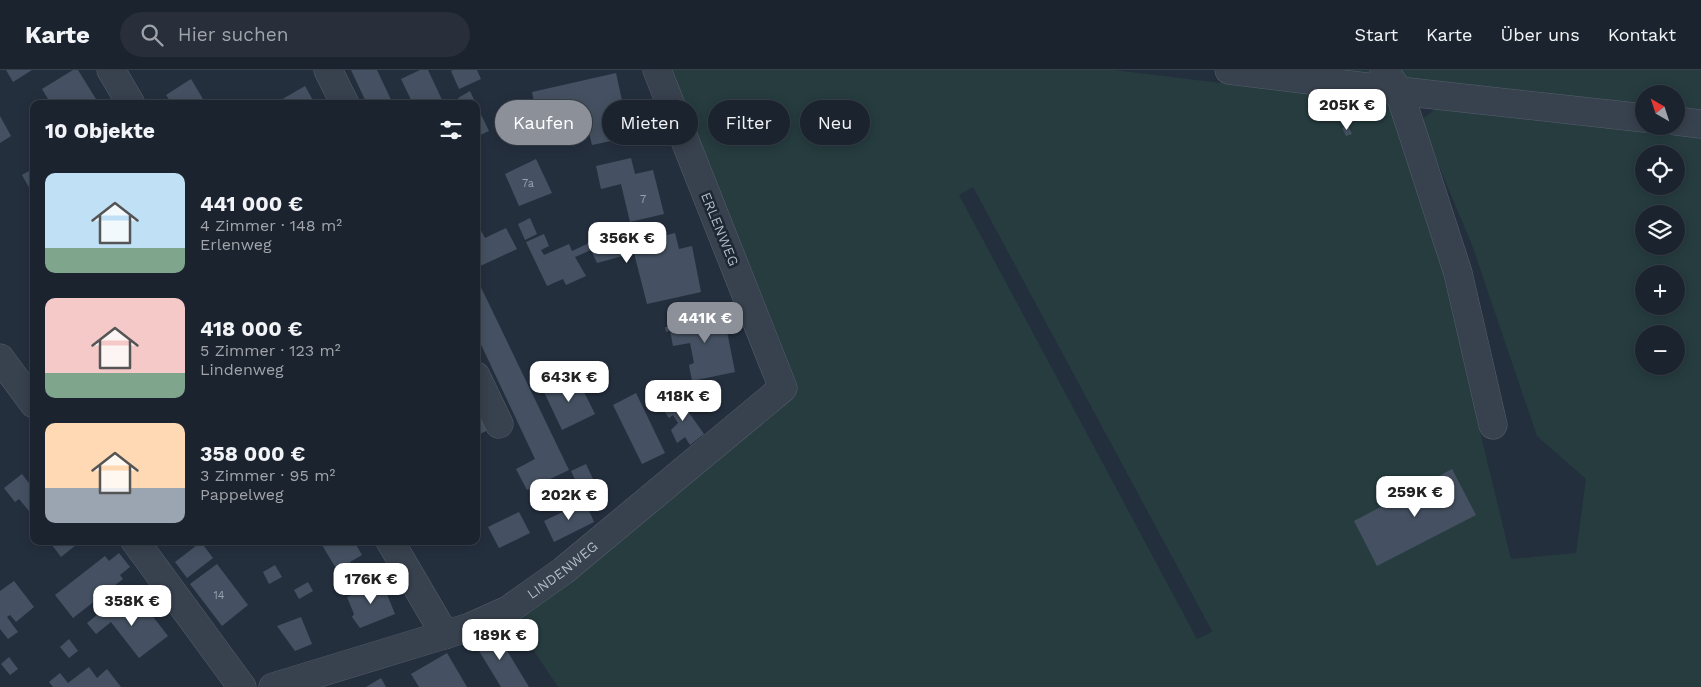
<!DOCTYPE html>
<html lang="de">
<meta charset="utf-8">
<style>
:root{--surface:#1b232e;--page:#282f3a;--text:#f1f3f6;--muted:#a0a4aa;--line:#39404a;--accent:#8c9099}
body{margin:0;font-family:"Work Sans",sans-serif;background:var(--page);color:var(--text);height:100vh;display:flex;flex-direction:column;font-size:19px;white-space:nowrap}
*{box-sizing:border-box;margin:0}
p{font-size:16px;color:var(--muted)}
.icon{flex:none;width:28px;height:28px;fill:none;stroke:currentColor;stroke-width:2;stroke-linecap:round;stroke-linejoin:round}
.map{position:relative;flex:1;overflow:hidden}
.drawer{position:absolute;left:30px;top:30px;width:450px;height:445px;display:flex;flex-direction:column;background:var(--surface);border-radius:10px;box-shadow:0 2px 12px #0003,0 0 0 1px var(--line)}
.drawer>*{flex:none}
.guide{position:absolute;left:495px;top:30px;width:475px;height:45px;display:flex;gap:10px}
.needle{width:32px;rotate:321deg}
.controls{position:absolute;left:1635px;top:15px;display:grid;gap:10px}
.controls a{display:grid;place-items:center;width:50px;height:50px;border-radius:50%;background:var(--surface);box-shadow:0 2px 12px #0003,0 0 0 1px var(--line);font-size:25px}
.price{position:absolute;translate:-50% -42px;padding:0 11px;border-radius:10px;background:#fff;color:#222;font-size:16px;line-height:32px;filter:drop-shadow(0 1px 2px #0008)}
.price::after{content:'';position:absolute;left:50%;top:30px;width:15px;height:11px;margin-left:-8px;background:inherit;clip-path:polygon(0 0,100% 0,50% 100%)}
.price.on{background:var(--accent);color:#fff}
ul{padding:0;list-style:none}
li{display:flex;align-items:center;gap:15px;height:125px;padding:0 15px}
li span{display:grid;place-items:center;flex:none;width:140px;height:100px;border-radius:10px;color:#555}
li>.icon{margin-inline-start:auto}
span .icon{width:60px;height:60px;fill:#fffc;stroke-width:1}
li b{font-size:21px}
h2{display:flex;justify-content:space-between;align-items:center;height:60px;padding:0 15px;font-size:21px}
.pill{padding:0 18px;border-radius:22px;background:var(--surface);box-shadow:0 2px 12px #0003,0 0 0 1px var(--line);font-size:18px;line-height:45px}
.pill.on{background:var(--accent);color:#fff}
header{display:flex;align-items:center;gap:30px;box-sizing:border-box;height:70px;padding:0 25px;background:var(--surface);border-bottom:1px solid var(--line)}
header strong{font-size:24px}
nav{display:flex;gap:28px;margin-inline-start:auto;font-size:18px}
.search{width:350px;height:45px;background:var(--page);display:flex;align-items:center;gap:12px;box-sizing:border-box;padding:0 18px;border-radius:28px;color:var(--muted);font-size:19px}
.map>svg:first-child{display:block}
.green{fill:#263c3f;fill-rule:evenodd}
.building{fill:#455162}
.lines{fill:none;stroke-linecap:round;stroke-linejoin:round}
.minor-casing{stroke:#565f6c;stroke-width:29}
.minor{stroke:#38414e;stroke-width:28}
.labels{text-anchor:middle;stroke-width:5;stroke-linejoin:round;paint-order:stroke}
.number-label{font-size:11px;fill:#98a1af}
.street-label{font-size:14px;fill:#b4bcc9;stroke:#1d2633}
</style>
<header>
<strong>Karte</strong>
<div class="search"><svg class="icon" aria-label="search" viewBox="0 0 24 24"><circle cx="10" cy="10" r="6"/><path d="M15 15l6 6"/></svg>Hier suchen</div>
<nav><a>Start</a><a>Karte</a><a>Über uns</a><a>Kontakt</a></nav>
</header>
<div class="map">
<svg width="1701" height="617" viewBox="0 0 1701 617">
<rect width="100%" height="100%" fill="#242f3e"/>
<g class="green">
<path d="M663,0H1114L1361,30L1389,35L1453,229L1480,362L1511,489L1576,483L1586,409L1537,366L1472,175L1420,51L1443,33L1701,62V617H558L511,546L777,333ZM1644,84H1676V116H1644ZM973,117L1212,561V562L1197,569L959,125ZM1644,144H1676V176H1644ZM1644,204H1676V236H1644ZM1644,264H1676V296H1644Z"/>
<polygon points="1319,0 1701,0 1701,40 1676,37 1676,24 1644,24 1644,34"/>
</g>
<g class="building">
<polygon points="6,0 32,0 13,12"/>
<polygon points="73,0 78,0 99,34 51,34 42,19"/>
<polygon points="351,0 377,0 393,34 367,34"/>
<polygon points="420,0 428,0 444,34 413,34 401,9"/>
<polygon points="453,0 477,0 481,9 459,19 451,1"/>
<polygon points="616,3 630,67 592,75 587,55 541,65 532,22"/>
<polygon points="191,9 206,34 172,34 166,25"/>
<polygon points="305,16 315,34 274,34"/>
<polygon points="470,21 476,34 454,34 459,31 458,28"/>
<polygon points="476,34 489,61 476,67"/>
<polygon points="0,46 11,66 0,73"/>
<polygon points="1348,55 1352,64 1346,66 1342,58"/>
<polygon points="631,88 635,104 653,100 664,144 630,152 621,114 601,119 596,96"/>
<polygon points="536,89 552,123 519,136 505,104"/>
<polygon points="34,98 34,122 32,123 22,105"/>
<polygon points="530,148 537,164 525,170 518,154"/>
<polygon points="476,151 485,168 506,158 517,179 476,198"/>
<polygon points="634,163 637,172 675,163 679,179 692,176 701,222 647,234 634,183 597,193 591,180 575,187 586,206 566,215 563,209 547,216 526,172 544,164 549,176 541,180 544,185 569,174 572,181 587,174 587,173"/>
<polygon points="476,207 569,400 527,420 516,399 535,389 476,264"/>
<polygon points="723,241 735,302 692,311 689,295 694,293 690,273 673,276 670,261 666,262 665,257 669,257 668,252"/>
<polygon points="576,306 595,344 562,360 544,322"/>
<polygon points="636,323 665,383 642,394 613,335"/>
<polygon points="678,327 704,364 690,375 685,367 677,373 671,360 678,353 673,345 669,348 662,338"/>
<polygon points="476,339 488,360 476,366"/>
<polygon points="586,394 599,422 584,429 571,401"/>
<polygon points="1452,399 1476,445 1377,496 1354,451"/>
<polygon points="22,404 32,417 34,416 34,447 19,429 15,432 4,418"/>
<polygon points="585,431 594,452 554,472 544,451"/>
<polygon points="519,442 530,463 499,478 488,457"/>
<polygon points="49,471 81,471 61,487"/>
<polygon points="329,471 354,471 362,485 350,492 354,497 344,503 341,498 337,500 322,475"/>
<polygon points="201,472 213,488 187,508 175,492"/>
<polygon points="119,483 130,497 120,505 123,509 73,548 55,525 105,486 109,491"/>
<polygon points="217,494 248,535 222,556 190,514"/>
<polygon points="275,495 282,507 269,514 263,502"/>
<polygon points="14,511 34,537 16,552 10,545 7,547 18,562 8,569 0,559 0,521"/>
<polygon points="308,512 313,521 299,529 294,520"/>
<polygon points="382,512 395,544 360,558 352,547 354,544 347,527"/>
<polygon points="140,530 168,566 139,588 111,552 96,564 87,553 112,533 121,545"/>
<polygon points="301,547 312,574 295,581 277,556"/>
<polygon points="494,559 529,617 501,617 473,571"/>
<polygon points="69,569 78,581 69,588 60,577"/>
<polygon points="447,583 467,617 419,617 411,604"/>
<polygon points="9,587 18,599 10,605 1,594"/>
<polygon points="89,597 97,608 107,599 121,617 53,617 49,612 60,603 68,613"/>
<polygon points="381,608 386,617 366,617"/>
</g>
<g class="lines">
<defs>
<g id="minor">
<polyline points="111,0 131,34"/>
<polyline points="328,0 345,34"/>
<polyline points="1229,0 1399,21 1644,48"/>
<polyline points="1384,0 1399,21 1458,203 1493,355"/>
<polyline points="1676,51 1701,54"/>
<polyline points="0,288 34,334"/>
<polyline points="476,306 499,354"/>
<polyline points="135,471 242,617"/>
<polyline points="390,471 445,565"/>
<path id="s1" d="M273,617L470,557L508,540L563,501L783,318L657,0"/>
</g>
</defs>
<use href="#minor" class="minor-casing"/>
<use href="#minor" class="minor"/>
</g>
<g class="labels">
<g class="number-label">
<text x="528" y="117">7a</text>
<text x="643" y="133">7</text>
<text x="219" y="529">14</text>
</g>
<g class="street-label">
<text transform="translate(720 159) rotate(68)" y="5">ERLENWEG</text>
<text dy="5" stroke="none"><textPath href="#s1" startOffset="315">LINDENWEG</textPath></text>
</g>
</g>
</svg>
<div class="controls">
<a><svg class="needle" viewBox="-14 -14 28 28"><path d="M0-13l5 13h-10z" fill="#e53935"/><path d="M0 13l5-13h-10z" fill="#a0a4aa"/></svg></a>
<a><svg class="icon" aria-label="locate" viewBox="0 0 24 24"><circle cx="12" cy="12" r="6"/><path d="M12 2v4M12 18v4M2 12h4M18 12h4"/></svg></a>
<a><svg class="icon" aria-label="layers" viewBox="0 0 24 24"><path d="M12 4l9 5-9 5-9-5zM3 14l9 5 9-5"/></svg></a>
<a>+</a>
<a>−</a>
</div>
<b class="price" style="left:1347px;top:61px">205K €</b>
<b class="price" style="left:627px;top:194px">356K €</b>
<b class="price on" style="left:705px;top:274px">441K €</b>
<b class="price" style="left:569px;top:333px">643K €</b>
<b class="price" style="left:683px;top:352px">418K €</b>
<b class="price" style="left:1415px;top:448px">259K €</b>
<b class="price" style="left:569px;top:451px">202K €</b>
<b class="price" style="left:371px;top:535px">176K €</b>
<b class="price" style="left:132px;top:557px">358K €</b>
<b class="price" style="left:500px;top:591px">189K €</b>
<div class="guide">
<a class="pill on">Kaufen</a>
<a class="pill">Mieten</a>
<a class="pill">Filter</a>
<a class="pill">Neu</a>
</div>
<section class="drawer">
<h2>10 Objekte<svg class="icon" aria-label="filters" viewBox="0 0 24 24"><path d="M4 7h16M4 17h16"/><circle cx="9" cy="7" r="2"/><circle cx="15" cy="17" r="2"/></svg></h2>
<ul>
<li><span style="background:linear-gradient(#bfe0f5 75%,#7fa58c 0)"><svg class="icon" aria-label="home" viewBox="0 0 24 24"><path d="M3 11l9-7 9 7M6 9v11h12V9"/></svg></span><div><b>441 000 €</b><p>4 Zimmer · 148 m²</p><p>Erlenweg</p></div></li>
<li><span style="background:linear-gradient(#f6c9c9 75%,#7fa58c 0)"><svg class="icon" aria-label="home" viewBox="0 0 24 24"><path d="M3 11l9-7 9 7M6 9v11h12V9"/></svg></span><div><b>418 000 €</b><p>5 Zimmer · 123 m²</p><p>Lindenweg</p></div></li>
<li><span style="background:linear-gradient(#ffd9b3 65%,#9aa5b1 0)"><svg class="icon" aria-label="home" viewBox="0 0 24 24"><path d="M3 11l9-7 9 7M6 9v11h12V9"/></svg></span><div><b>358 000 €</b><p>3 Zimmer · 95 m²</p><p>Pappelweg</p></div></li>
</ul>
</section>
</div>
